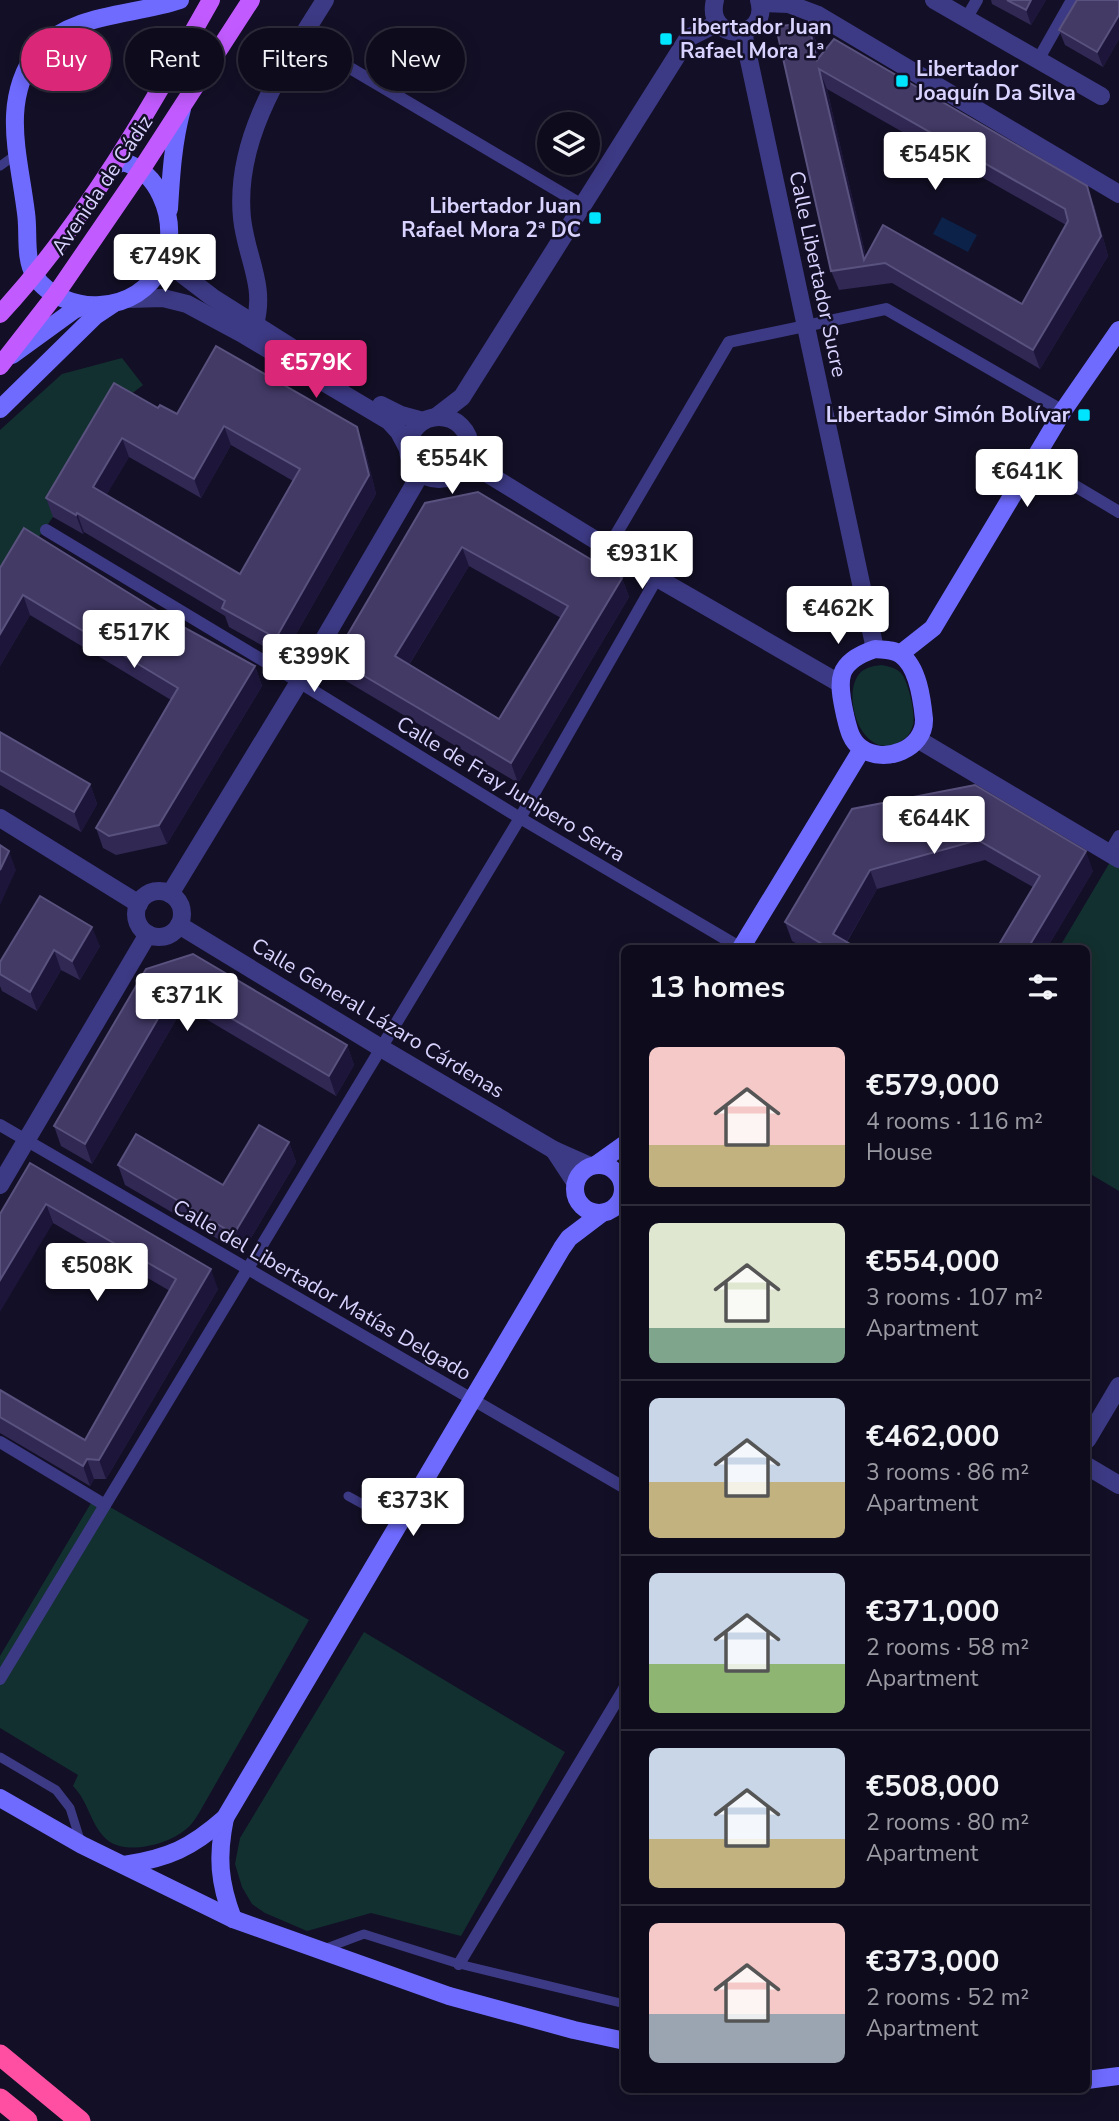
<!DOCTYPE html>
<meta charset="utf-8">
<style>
:root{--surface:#0e0b1c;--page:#171425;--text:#f1f3f6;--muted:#9b9ba3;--line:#2e2b3b;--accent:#db2777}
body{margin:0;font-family:"Nunito Sans",sans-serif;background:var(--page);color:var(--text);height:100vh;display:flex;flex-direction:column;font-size:26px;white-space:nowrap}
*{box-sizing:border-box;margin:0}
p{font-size:23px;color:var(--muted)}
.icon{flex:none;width:38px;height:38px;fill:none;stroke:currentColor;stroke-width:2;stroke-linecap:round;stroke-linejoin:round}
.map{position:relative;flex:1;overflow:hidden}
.side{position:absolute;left:621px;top:945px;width:469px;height:1148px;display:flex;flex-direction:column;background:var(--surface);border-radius:10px;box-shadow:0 4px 18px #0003,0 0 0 2px var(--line)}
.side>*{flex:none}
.hud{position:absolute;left:21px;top:28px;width:495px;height:63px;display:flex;gap:14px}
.controls{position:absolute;left:537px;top:112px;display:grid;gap:14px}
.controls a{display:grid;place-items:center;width:63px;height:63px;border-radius:50%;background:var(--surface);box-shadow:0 4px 18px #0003,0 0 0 2px var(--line);font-size:35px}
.price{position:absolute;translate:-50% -60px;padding:0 16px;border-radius:7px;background:#fff;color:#222;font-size:23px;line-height:46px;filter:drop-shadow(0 2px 4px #0008)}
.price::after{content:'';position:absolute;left:50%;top:42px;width:21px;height:16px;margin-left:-10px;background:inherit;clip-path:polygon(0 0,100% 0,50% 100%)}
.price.current{background:var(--accent);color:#fff}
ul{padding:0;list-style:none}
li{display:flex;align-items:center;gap:21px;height:175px;padding:0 28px}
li+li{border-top:2px solid var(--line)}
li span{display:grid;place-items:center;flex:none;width:196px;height:140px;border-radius:10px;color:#555}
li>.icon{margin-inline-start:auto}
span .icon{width:84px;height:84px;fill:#fffc;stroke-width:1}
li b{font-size:30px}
h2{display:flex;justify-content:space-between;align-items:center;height:84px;padding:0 28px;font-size:30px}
.pill{padding:0 24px;border-radius:32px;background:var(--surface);box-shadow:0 4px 18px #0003,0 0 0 2px var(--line);font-size:24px;line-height:63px}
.pill.current{background:var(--accent);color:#fff}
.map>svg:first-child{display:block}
.green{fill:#12302f}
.water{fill:#0c2248}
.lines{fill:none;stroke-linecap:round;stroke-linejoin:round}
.service{stroke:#3d3a85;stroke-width:9}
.pedestrian{stroke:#3d3a85;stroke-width:12}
.minor{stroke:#3d3a85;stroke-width:18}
.tertiary{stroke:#3d3a85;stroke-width:18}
.secondary{stroke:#6f6bff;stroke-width:18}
.primary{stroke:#c25bff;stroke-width:18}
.motorway{stroke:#ff4fa3;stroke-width:21}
.wall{fill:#312854;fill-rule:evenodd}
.shaded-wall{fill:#1d163a}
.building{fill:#433a66;stroke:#5a527e;stroke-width:2;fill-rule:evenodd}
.poi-dot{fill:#00e5ff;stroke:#130f26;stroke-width:2.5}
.labels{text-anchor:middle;stroke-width:5;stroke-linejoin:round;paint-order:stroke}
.poi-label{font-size:21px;font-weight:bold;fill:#d9d4ff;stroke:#130f26;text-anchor:start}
.street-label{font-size:21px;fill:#d9d4ff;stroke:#130f26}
</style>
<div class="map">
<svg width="1119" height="2121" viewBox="0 0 1119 2121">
<rect width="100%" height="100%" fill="#130f26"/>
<g class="green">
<polygon points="122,358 143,385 121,402 53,517 31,548 0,600 0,430 62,374"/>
<path d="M881,665C888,666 896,668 901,673C908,681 916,714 913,725C911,732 907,738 901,741C862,765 839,693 861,672C867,667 874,666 881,665Z"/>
<polygon points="1119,847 1119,1191 1087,1172 1087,948 1059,948"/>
<path d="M94,1498L309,1620L199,1813C195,1819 191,1826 185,1830C167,1845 122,1857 104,1837C90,1822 88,1801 73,1786L78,1775L0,1728V1656Z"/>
<polygon points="364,1632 565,1752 461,1936 371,1913 307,1931 265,1913 252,1904 242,1887 235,1864 240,1838"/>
</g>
<polygon class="water" points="942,217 977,235 968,252 933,234"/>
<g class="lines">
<g class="service">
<polyline points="0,166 14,156"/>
<polyline points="348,1496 399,1524"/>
<polyline points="0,1757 56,1790 70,1808 81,1843"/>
<polyline points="324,1949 364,1934 459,1964 625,2004"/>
</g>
<g class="pedestrian">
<polyline points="966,19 977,0"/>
<polyline points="301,39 582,205"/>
<polyline points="1038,60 1072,0"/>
<polyline points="1033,461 1119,512"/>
<polyline points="46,530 299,682 520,818 741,948"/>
<polyline points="608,548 729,342 886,309 1063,411"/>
<polyline points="1109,853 1119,836"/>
<polyline points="0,1125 625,1488"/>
<polyline points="0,1442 105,1505"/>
<polyline points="0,1679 520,818 657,578"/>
<polyline points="459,1964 625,1687"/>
</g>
<g class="minor">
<polyline points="934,0 1101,96"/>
<path d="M255,324C266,285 246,257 242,218C234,137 284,66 325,0"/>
<polyline points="919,740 1119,859"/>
<polyline points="170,894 299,682 421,473"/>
<polyline points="0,1185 148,934"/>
<polyline points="1087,1440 1119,1386"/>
</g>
<g class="tertiary">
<path d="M715,0C704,43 771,42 759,0"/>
<polyline points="760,3 789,4 818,15 1119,194"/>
<polyline points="743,32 875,649"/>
<polyline points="167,256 182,274 212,297 343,380"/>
<polyline points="128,299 163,298 187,304 241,333 389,421 399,432 408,449"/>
<polyline points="381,405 401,415 423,421"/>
<polyline points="436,417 462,397 688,38 718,23"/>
<circle cx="439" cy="448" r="31"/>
<polyline points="467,461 657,578 839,683"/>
<polyline points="0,818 139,904"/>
<circle cx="159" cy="914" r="23"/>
<polyline points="179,925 381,1048 554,1150 590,1166"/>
<polyline points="554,1150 575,1182"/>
<polyline points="623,1186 625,1187"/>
<polyline points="616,1206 625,1207"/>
<polyline points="1087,1466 1119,1485"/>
</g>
<g class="secondary">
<path d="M114,166L123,162C141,167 154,180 161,196C184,245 157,302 100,305C78,307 47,296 35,276C24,259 29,232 26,213C19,155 0,102 37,51C74,12 133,16 180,0"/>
<path d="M169,209C171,175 173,142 182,109"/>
<polyline points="12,355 74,310 86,305"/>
<polyline points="0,409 95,316 113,304"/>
<path d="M875,649C884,650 894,649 901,655C918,667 922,699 924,719C925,749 884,765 861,748C850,740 848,727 845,715C837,679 836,662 875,649Z"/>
<polyline points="900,654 933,628 1063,411 1119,330"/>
<polyline points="741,948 862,749"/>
<polyline points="597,1164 625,1144"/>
<circle cx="599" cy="1189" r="24"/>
<polyline points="0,1798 82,1845 233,1919 449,1996 574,2030 625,2041"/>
<path d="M225,1818C217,1857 219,1882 233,1919"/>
<path d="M124,1865C169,1858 191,1848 225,1818L562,1248L569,1238L602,1213"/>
<polyline points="1087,2080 1119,2076"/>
</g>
<g class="primary">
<path d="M0,314C86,221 149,110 211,0"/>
<polyline points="0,366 56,294 141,170 251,0"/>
</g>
<g class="motorway">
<polyline points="0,2055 80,2121"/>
<polyline points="0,2099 27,2121"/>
</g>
</g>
<g class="wall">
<polygon points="991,0 1046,0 1031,25 992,4"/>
<polygon points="1119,0 1119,39 1103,67 1065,45 1059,30"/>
<path d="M808,22L816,41L819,58L1094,205L1108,256L1040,369L892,283L839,290L831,271ZM827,89L1066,225L1022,304L866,257Z"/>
<path d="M158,408L177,414L364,446L376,494L283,657L229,627L225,616L84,532L83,534L53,517L46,498ZM231,445L293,481L240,574L106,495L129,457L201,498Z"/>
<path d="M425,503L622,578L629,597L518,783L341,678L334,658ZM469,566L561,618L499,719L409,665Z"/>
<polygon points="0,568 185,628 255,666 262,686 167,844 116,855 103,848 96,828 171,700 30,615 0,666"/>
<polygon points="0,732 90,784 97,804 81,832 0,785"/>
<polygon points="975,785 1093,871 1047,948 997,948 1033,887 985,860 877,889 847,942 857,948 804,948 792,941 785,922"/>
<polygon points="40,896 100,946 80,980 61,970 37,1011 2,991 0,986 0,962"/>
<polygon points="146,969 347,1045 354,1065 336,1096 184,1006 92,1164 61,1146 54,1126"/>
<polygon points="289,1142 296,1162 242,1253 125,1185 118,1165 223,1185"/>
<polygon points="30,1163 218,1289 106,1479 94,1479 90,1486 0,1433 0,1390 85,1440 170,1291 53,1223"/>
</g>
<g class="shaded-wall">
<polygon points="1031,0 1046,0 1031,25 1026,10"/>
<polygon points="1119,15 1119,39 1103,67 1097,52"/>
<polygon points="808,22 816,41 822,71 817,60"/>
<polygon points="819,69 827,89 868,266 864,260"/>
<polygon points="1087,186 1094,205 1108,256 1040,369 1033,350"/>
<polygon points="224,426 231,445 201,498 194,479"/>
<polygon points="357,427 364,446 376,494 283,657 276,638"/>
<polygon points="122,438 129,457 100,506 93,487"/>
<polygon points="77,513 84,532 83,534 76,515"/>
<polygon points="462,547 469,566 402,676 395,656"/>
<polygon points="622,578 629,597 518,783 511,763"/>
<polygon points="23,595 30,615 0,666 0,634"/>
<polygon points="255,666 262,686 167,844 159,825"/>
<polygon points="90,784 97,804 81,832 74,812"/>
<polygon points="9,851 16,870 0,905 0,870"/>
<polygon points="1086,851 1093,871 1047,948 1028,948"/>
<polygon points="870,870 877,889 843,948 833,934"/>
<polygon points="92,927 100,946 80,980 72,961"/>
<polygon points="54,950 61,970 37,1011 30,992"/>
<polygon points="177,986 184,1006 92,1164 85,1144"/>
<polygon points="347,1045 354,1065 336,1096 329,1076"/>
<polygon points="289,1142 296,1162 242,1253 234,1234"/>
<polygon points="46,1204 53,1223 0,1312 0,1280"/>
<polygon points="211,1269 218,1289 106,1479 99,1460"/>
<polygon points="87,1459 94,1479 90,1486 83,1466"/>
</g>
<g class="building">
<polygon points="1007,0 1031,0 1026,10"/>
<polygon points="1077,0 1119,0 1119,15 1097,52 1059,30"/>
<path d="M808,22L817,60L834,39L1087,186L1101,236L1033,350L885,263L831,271L776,27ZM819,69L1065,209L1068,221L1022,304L883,225L864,260Z"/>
<path d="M216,346L357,427L369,475L276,638L222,608L225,601L77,513L76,515L46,498L114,383L158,408L160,405L177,414ZM224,426L300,469L240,574L93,487L122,438L194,479Z"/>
<path d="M478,492L622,578L511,763L334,658L425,503ZM462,547L568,606L499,719L395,656Z"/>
<polygon points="24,528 185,628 255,666 159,825 109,836 96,828 178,688 23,595 0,634 0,568"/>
<polygon points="0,732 90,784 74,812 0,770"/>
<polygon points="975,785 1086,851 1028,948 997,948 1040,876 978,840 870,870 833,934 857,948 829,948 785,922 852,809"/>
<polygon points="0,845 9,851 0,870"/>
<polygon points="40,896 92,927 72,961 54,950 30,992 0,974 0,962"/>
<polygon points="193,954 347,1045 329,1076 177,986 85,1144 54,1126 146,969"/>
<polygon points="259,1125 289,1142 234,1234 118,1165 136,1134 223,1185"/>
<polygon points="30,1163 211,1269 99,1460 87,1459 83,1466 0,1417 0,1390 85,1440 176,1279 46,1204 0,1280 0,1214"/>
</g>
<g class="poi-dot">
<rect x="659" y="32" width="14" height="14" rx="3.5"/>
<rect x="895" y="74" width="14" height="14" rx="3.5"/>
<rect x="588" y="211" width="14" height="14" rx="3.5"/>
<rect x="1077" y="408" width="14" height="14" rx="3.5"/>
</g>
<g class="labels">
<g class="poi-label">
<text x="680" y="34">Libertador Juan<tspan x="680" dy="24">Rafael Mora 1ª</tspan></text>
<text x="916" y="76">Libertador<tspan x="916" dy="24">Joaquín Da Silva</tspan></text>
<text x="581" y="213" text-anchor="end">Libertador Juan<tspan x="581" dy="24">Rafael Mora 2ª DC</tspan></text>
<text x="1070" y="422" text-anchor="end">Libertador Simón Bolívar</text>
</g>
<g class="street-label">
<text transform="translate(102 185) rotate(-56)" y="7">Avenida de Cádiz</text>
<text transform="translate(818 274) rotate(78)" y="7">Calle Libertador Sucre</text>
<text transform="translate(511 789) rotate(31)" y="7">Calle de Fray Junipero Serra</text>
<text transform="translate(378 1018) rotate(31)" y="7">Calle General Lázaro Cárdenas</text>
<text transform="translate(322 1290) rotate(30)" y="7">Calle del Libertador Matías Delgado</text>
</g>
</g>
</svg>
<div class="controls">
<a><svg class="icon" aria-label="layers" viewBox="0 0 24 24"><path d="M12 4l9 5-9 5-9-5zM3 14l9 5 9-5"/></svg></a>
</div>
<b class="price" style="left:935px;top:192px">€545K</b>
<b class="price" style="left:165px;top:294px">€749K</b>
<b class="price current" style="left:316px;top:400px">€579K</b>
<b class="price" style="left:452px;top:496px">€554K</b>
<b class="price" style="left:1027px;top:509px">€641K</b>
<b class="price" style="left:642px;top:591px">€931K</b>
<b class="price" style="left:838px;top:646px">€462K</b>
<b class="price" style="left:134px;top:670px">€517K</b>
<b class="price" style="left:314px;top:694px">€399K</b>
<b class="price" style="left:934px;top:856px">€644K</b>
<b class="price" style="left:187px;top:1033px">€371K</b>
<b class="price" style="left:97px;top:1303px">€508K</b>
<b class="price" style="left:413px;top:1538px">€373K</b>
<div class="hud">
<a class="pill current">Buy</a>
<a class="pill">Rent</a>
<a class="pill">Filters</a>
<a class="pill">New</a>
</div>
<section class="side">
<h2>13 homes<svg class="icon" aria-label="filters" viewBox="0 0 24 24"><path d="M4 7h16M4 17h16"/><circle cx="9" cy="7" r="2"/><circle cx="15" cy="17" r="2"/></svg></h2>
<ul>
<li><span style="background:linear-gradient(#f6c9c9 70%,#c2b280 0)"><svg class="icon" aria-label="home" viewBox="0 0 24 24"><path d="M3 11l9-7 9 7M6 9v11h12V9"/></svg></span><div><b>€579,000</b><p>4 rooms · 116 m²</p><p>House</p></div></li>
<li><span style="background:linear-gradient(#dfe7d0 75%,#7fa58c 0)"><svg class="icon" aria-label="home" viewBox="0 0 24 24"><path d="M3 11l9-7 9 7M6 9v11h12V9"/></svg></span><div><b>€554,000</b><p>3 rooms · 107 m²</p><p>Apartment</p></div></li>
<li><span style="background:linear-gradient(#c9d6e8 60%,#c2b280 0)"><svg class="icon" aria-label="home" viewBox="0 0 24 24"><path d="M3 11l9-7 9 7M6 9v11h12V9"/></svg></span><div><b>€462,000</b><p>3 rooms · 86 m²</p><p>Apartment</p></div></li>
<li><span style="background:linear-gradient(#c9d6e8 65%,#8fb573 0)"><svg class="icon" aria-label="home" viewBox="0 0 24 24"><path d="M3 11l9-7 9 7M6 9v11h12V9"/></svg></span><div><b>€371,000</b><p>2 rooms · 58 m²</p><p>Apartment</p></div></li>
<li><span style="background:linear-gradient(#c9d6e8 65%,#c2b280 0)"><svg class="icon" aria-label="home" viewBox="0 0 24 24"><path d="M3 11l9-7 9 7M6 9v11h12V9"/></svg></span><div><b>€508,000</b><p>2 rooms · 80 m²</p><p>Apartment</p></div></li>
<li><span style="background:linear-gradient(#f6c9c9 65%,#9aa5b1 0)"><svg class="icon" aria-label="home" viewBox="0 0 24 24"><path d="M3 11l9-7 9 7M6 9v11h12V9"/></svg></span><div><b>€373,000</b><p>2 rooms · 52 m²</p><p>Apartment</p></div></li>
</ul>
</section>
</div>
